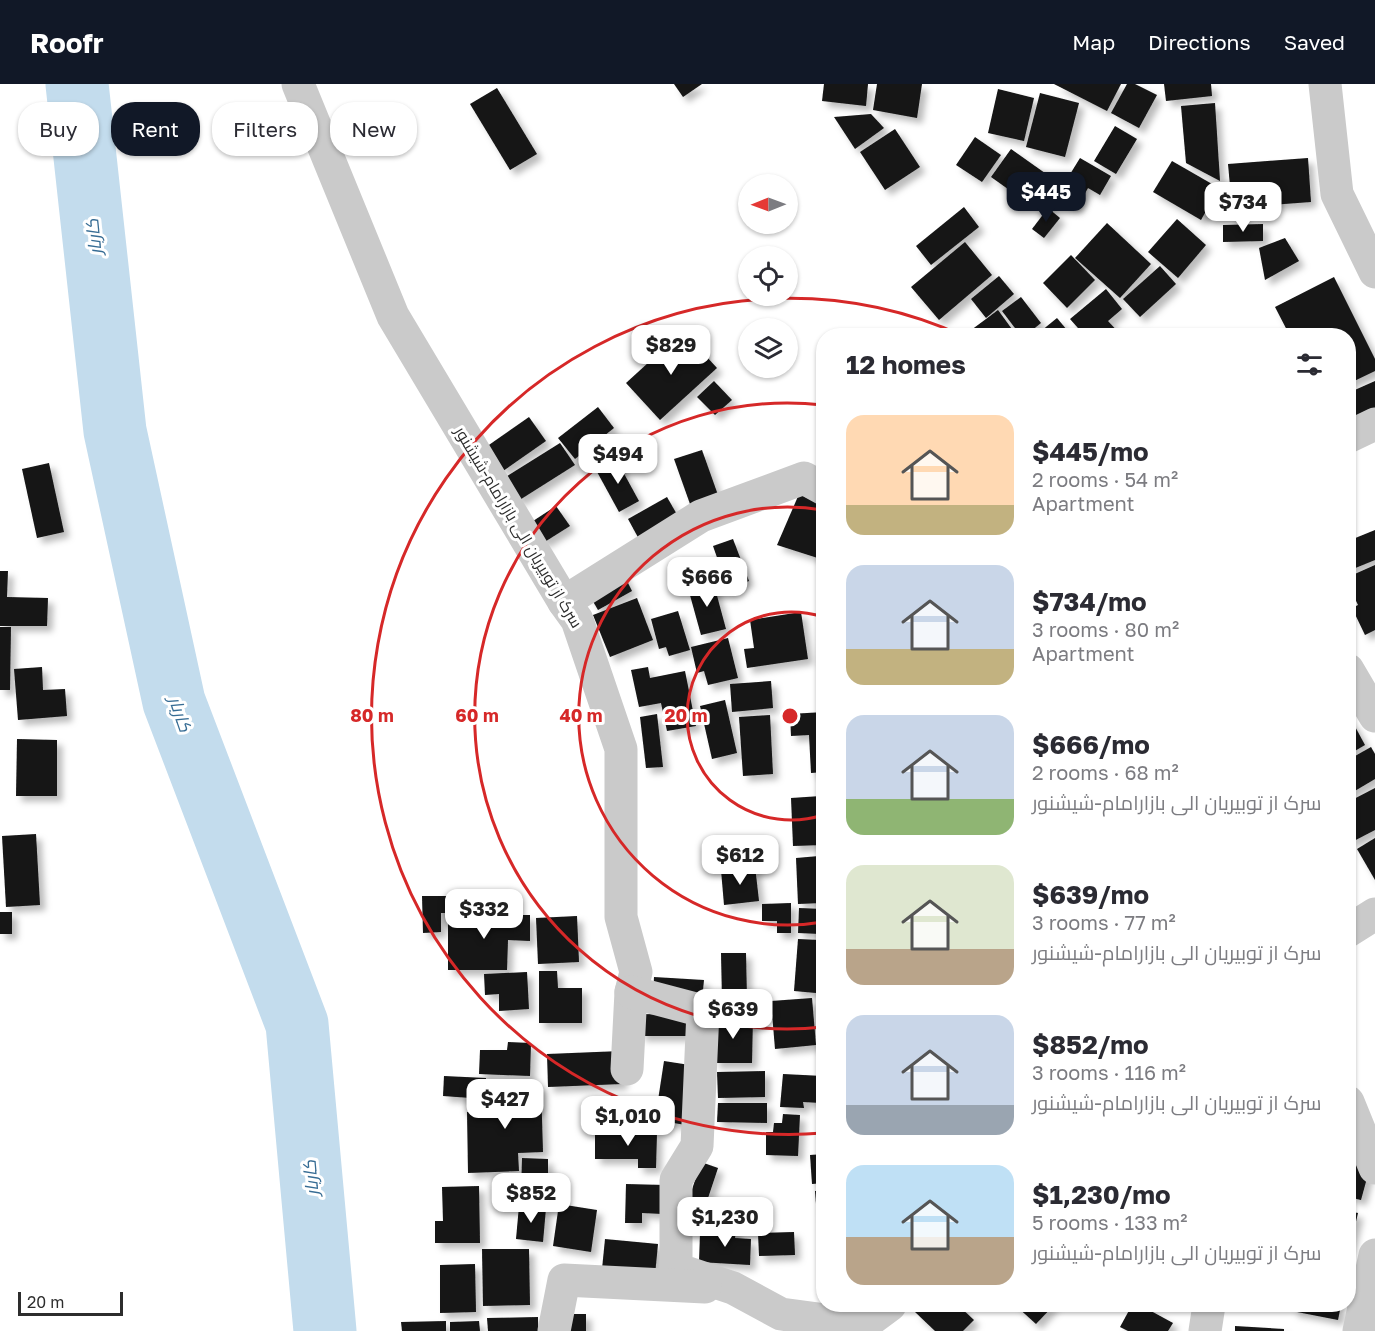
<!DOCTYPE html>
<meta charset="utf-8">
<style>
:root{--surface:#fff;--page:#f2f2f3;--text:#2b2b33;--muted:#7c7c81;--accent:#111827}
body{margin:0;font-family:"Golos Text",Cairo,sans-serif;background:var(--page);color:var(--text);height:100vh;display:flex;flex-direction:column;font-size:22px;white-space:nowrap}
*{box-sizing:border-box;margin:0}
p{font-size:20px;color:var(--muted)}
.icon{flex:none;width:33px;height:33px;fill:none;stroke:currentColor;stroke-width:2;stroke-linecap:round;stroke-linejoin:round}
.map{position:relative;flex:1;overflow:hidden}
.details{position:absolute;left:816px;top:244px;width:540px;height:984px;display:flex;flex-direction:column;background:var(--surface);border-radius:24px;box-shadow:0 2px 4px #0004}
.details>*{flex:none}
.guide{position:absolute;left:18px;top:18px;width:570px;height:54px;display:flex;gap:12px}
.needle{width:39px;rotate:269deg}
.controls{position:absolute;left:738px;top:90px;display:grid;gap:12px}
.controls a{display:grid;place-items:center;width:60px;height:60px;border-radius:50%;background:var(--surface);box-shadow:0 2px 4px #0004;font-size:30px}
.scale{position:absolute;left:18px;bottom:15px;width:105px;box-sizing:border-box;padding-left:6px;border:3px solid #2d2d2d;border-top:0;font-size:16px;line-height:21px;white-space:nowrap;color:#2d2d2d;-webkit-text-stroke:4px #fff;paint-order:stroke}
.price{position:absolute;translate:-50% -51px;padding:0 14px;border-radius:12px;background:#fff;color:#222;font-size:20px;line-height:39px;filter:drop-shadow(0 2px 3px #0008)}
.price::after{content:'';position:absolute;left:50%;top:36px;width:18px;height:14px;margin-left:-9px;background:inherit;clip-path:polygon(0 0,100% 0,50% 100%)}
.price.current{background:var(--accent);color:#fff}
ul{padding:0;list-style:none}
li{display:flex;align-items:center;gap:18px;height:150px;padding:0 30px}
li span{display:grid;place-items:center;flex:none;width:168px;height:120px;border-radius:18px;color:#555}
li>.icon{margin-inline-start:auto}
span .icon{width:72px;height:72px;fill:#fffc;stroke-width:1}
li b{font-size:26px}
h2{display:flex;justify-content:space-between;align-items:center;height:72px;padding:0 30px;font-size:26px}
.chip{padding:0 21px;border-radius:24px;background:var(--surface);box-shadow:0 2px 4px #0004;font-size:21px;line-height:54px}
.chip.current{background:var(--accent);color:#fff}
header{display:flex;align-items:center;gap:36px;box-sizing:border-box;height:84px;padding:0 30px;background:var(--accent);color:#fff}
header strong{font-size:28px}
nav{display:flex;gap:33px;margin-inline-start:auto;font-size:21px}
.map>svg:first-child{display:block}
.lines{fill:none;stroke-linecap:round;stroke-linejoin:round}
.river{stroke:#c3dced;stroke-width:63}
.building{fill:#141414;filter:url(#shadow)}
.minor{stroke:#cacaca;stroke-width:33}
.ring{fill:none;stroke:#d62828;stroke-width:3}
.labels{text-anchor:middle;stroke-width:6;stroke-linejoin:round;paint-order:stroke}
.street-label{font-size:16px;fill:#2d2d2d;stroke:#fff}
.water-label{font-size:18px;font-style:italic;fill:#366c94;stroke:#fff}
.centre{fill:#d62828;stroke:#fff;stroke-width:3}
.ring-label{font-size:18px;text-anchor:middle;font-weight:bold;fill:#d62828;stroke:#fff;stroke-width:6;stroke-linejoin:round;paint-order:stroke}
</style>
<header>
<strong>Roofr</strong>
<nav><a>Map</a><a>Directions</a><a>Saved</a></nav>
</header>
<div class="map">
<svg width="1375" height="1247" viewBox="0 0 1375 1247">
<defs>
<filter id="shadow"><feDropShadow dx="5.5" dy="5.5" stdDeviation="3" flood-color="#0004"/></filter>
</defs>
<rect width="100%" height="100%" fill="#fff"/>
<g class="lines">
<polyline class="river" points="77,0 115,347 174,618 297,940 325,1247"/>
</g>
<g class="building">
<polygon points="674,0 702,0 683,13"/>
<polygon points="824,0 868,0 866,22 822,17"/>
<polygon points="877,0 922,0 917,34 873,26"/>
<polygon points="1054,0 1121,0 1107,27"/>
<polygon points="1127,0 1135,0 1157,11 1139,44 1111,29"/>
<polygon points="1164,0 1211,0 1212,12 1166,17"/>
<polygon points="497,4 537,70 510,86 470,20"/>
<polygon points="998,5 1034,14 1024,57 988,49"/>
<polygon points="1040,9 1079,19 1065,73 1026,63"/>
<polygon points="1215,19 1220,97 1186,79 1181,22"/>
<polygon points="871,30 884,44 855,65 834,33"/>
<polygon points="1115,42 1137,55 1116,90 1094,77"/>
<polygon points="895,45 920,83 885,106 860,68"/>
<polygon points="975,53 1001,71 982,98 956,81"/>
<polygon points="1011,65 1059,99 1042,122 1033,116 1042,105 1027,94 1015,110 991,93"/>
<polygon points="1080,74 1111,92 1100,111 1088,104 1076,125 1056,113"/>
<polygon points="1308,74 1311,118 1232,124 1228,80"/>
<polygon points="1172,77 1219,104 1201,136 1153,108"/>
<polygon points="964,123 979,143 931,181 916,162"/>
<polygon points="1048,124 1060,134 1044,154 1032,145"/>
<polygon points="1177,135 1206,161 1178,194 1148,168"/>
<polygon points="1107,139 1151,180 1120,214 1075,174"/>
<polygon points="1263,140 1263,157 1223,158 1223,141"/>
<polygon points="1285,154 1299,177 1265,196 1259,164"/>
<polygon points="965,158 992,191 939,236 911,203"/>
<polygon points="1071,171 1095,196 1067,224 1043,199"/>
<polygon points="1160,182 1176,200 1140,233 1123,215"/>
<polygon points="999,192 1014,210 986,234 971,215"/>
<polygon points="1334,193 1375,275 1375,287 1348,300 1348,252 1290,252 1275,223"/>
<polygon points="1106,205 1122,225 1108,237 1121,251 1085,252 1070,235"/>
<polygon points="1021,213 1041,239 1025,252 1021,252 1002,227"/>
<polygon points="998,226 1017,252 963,252 986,235"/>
<polygon points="1057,234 1072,252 1046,252 1041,247"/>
<polygon points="683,247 717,284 660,336 626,299"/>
<polygon points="714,297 732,316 715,331 697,313"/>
<polygon points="1375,297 1375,331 1348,342 1348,309"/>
<polygon points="598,323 614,344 575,375 558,354"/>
<polygon points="529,333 546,357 503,387 486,363"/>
<polygon points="560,359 575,381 518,417 504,394"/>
<polygon points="702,366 718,411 690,420 674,375"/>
<polygon points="616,375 639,417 619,428 596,386"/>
<polygon points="49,379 64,448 37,454 22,385"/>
<polygon points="799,410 824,422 824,476 777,461"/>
<polygon points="667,413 679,434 640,457 628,435"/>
<polygon points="556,422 570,442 543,459 530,439"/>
<polygon points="1375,446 1375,476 1348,487 1348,457"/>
<polygon points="733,455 749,497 728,505 713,462"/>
<polygon points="1375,481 1375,546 1365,551 1352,524 1358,521 1348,500 1348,493"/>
<polygon points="0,487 8,487 7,513 48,514 47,542 0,542"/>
<polygon points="622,487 632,507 598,526 587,507"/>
<polygon points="713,497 726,545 701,551 688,504"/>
<polygon points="637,514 653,556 610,573 593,531"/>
<polygon points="678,527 690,566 669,572 666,563 659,565 651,535"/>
<polygon points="801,528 808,575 747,584 744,565 754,564 750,536"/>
<polygon points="0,543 11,543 10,606 0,606"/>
<polygon points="728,554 738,594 708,601 704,587 697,589 691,563"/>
<polygon points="824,564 824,591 822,591 817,565"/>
<polygon points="42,583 43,606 65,605 67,632 18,636 14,585"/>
<polygon points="648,583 650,594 685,587 696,642 667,647 661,619 639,623 631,586"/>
<polygon points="771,597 773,624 732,628 730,600"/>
<polygon points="725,616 737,669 712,675 700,622"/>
<polygon points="824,628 824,688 811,689 809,651 791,652 790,630"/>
<polygon points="657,630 663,683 646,684 640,633"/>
<polygon points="770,631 773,690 743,692 739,633"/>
<polygon points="1352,637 1365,661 1348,671 1348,639"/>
<polygon points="17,655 57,656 57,712 16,712"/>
<polygon points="1371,663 1375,670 1375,695 1348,711 1348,676"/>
<polygon points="1375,704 1375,746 1350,759 1348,718"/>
<polygon points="821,712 823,761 793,762 791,714"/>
<polygon points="36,750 40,821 6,823 2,752"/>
<polygon points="1375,754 1375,796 1357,765"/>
<polygon points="819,772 822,819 798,820 796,774"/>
<polygon points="755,782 759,817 724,821 721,786"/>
<polygon points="422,812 453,812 453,829 441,829 441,848 423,849"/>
<polygon points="791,819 791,849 777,849 777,837 762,837 762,820"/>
<polygon points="799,824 824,825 821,850 798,849"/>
<rect x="0" y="828" width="12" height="22"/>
<polygon points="448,831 530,831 530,857 508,856 507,886 448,886"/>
<polygon points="577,832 579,878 538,880 536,834"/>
<polygon points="798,855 820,856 816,909 794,907"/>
<polygon points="721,869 746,869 747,916 722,917"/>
<polygon points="539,887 557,887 558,904 582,904 582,939 539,939"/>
<polygon points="527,888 529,925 499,927 499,910 485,911 484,890"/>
<polygon points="654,893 704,896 702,916 653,913"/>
<polygon points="812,914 816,961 775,965 771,917"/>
<polygon points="640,930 695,931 695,952 640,952"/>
<polygon points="714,933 753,933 752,979 714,979"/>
<polygon points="508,958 531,959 530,992 479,990 480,966 507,966"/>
<polygon points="621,967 622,1000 548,1003 547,970"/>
<polygon points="664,977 696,982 686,1041 655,1036"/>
<polygon points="765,987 765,1013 718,1014 717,988"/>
<polygon points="783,990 823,992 821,1019 803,1018 804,1024 780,1023"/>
<polygon points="444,992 486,994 485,1015 443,1012"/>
<polygon points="541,1001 543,1068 518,1069 519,1087 468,1089 467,1028 491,1027 490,1003"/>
<polygon points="718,1019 767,1019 767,1039 717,1038"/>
<polygon points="783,1030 800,1031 798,1072 766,1071 766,1048 773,1048 774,1039 782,1039"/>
<polygon points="595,1048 657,1049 656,1084 638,1084 638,1075 595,1075"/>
<polygon points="824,1070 824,1099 812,1100 810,1071"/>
<polygon points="522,1074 548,1075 548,1108 521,1108"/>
<polygon points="1348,1077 1370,1083 1361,1116 1348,1113"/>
<polygon points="701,1078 718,1084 699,1141 682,1136"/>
<polygon points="626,1100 665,1101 663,1130 642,1129 642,1139 625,1139"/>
<polygon points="479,1102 480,1159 435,1159 435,1137 443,1137 442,1103"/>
<polygon points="824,1106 824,1132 817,1133 815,1107"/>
<polygon points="559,1120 597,1126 591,1168 553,1162"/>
<polygon points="519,1122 546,1124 543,1158 516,1155"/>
<polygon points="1348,1127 1358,1129 1349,1168 1348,1168"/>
<polygon points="726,1139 737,1139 735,1154 751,1155 750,1181 699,1178 700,1149 725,1151"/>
<polygon points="794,1148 795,1171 759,1172 758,1149"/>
<polygon points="605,1155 658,1160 655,1191 602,1185"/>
<polygon points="482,1165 529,1165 530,1221 483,1222"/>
<polygon points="475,1180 476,1228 440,1229 440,1181"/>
<polygon points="922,1221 958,1221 974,1236 963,1247 935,1247 915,1228"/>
<polygon points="1015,1221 1054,1221 1036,1240"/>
<polygon points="1132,1221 1140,1221 1173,1239 1168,1247 1128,1247 1120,1243"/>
<polygon points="1293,1221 1341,1221 1338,1236 1292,1227"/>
<rect x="564" y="1230" width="22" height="17"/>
<polygon points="538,1233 538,1247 488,1247 487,1234"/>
<polygon points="446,1237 446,1247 402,1247 401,1238"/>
<polygon points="479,1237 480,1247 450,1247 450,1238"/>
<polygon points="1235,1242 1284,1245 1284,1247 1235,1247"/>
</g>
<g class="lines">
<g class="minor">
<polyline points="298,0 393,232 564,518 577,536 621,665 621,833 636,888 631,908 627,985"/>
<polyline points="1325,0 1337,110 1375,188"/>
<polyline points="1348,353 1375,340"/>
<polyline points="564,518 701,432 804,394 824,405"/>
<polyline points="1348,586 1375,632"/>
<polyline points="1348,847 1375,830"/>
<polyline points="631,908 703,927 697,1062 676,1096 676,1185 733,1204 781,1230 863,1241 890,1221"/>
<polyline points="1348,1018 1375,1084"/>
<polyline points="554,1247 564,1196 705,1203"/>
<polyline points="1205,1247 1209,1221"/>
<polyline points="1359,1247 1375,1171"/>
</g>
</g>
<g class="ring">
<path d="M823 731A104 104 0 1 1 823 533"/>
<path d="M823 838A209 209 0 1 1 823 426"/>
<path d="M823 943A313 313 0 1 1 823 321"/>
<path d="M823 1049A418 418 0 1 1 963 252"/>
</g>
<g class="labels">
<g class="street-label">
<text transform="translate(519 443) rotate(59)" y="6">سرک از توبیریان الی بازارامام-شیشنور</text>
</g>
<g class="water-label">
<text transform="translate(94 153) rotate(-96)" y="6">کاربار</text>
<text transform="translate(180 630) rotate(71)" y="6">کاربار</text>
<text transform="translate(311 1094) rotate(-95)" y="6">کاربار</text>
</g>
</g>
<circle cx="790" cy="632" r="9" class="centre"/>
<g class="ring-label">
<text x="477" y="638">60 m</text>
<text x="581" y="638">40 m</text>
<text x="686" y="638">20 m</text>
<text x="372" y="638">80 m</text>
</g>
</svg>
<div class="controls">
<a><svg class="needle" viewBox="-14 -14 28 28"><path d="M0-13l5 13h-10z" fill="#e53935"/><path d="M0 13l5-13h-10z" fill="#7c7c81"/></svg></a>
<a><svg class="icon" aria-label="locate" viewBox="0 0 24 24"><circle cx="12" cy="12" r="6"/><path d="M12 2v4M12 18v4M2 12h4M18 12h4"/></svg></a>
<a><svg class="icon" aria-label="layers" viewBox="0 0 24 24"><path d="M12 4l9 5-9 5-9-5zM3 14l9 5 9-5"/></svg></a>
</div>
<div class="scale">20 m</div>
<b class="price current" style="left:1046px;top:139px">$445</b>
<b class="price" style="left:1243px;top:149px">$734</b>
<b class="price" style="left:671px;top:292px">$829</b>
<b class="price" style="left:618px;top:401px">$494</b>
<b class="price" style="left:707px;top:524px">$666</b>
<b class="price" style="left:740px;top:802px">$612</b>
<b class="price" style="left:484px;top:856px">$332</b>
<b class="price" style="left:733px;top:956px">$639</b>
<b class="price" style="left:505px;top:1046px">$427</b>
<b class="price" style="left:628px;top:1063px">$1,010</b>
<b class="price" style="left:531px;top:1140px">$852</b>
<b class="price" style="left:725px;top:1164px">$1,230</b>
<div class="guide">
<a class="chip">Buy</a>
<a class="chip current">Rent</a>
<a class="chip">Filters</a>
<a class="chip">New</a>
</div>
<section class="details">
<h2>12 homes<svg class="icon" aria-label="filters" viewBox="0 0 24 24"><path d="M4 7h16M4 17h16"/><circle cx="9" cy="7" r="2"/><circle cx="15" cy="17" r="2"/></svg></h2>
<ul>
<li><span style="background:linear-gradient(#ffd9b3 75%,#c2b280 0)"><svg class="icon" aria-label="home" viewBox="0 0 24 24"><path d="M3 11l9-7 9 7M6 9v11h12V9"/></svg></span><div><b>$445/mo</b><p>2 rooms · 54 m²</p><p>Apartment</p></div></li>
<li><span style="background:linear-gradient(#c9d6e8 70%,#c2b280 0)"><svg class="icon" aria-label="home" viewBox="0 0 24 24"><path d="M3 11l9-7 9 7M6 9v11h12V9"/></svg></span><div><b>$734/mo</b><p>3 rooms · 80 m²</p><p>Apartment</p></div></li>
<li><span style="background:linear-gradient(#c9d6e8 70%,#8fb573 0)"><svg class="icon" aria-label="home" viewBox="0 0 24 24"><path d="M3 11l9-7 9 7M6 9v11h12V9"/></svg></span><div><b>$666/mo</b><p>2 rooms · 68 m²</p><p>سرک از توبیریان الی بازارامام-شیشنور</p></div></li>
<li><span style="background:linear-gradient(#dfe7d0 70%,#b9a48a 0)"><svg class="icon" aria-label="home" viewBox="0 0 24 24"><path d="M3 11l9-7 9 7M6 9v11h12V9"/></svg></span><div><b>$639/mo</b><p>3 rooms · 77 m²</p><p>سرک از توبیریان الی بازارامام-شیشنور</p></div></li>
<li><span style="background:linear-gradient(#c9d6e8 75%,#9aa5b1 0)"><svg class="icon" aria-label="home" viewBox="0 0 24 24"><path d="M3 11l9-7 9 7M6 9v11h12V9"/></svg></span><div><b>$852/mo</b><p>3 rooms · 116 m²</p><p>سرک از توبیریان الی بازارامام-شیشنور</p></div></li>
<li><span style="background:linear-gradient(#bfe0f5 60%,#b9a48a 0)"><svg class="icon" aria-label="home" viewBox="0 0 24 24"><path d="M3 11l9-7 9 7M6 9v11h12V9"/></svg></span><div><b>$1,230/mo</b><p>5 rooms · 133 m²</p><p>سرک از توبیریان الی بازارامام-شیشنور</p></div></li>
</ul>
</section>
</div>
